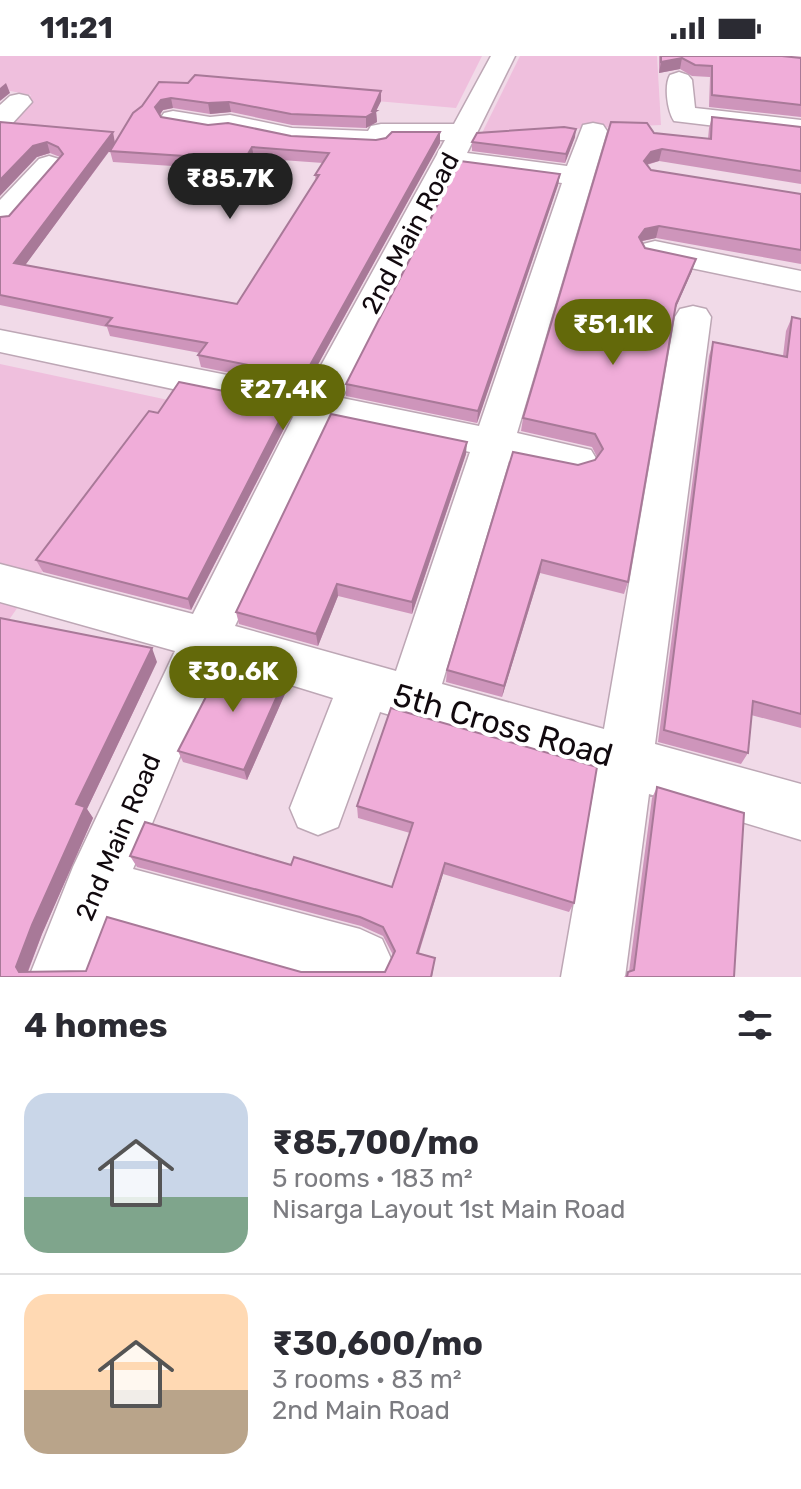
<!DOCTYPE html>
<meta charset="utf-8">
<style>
:root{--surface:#fff;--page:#f2f2f3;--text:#2b2b33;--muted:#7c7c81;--line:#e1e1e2;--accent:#63690a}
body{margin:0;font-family:Rubik,sans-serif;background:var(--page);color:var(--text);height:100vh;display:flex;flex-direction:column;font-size:30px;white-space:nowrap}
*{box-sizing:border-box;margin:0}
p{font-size:26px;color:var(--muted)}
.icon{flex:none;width:44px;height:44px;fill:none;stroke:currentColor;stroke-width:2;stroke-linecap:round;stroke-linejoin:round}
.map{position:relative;height:921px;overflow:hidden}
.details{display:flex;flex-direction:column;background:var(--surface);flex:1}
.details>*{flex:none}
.price{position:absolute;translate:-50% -68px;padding:0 18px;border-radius:28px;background:var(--accent);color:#fff;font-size:26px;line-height:52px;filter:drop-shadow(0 2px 4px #0008)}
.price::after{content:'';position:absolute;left:50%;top:48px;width:24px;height:18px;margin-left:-12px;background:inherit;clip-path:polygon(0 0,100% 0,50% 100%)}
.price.on{background:#222;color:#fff}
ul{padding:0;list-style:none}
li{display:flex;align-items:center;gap:24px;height:200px;padding:0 24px}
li+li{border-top:2px solid var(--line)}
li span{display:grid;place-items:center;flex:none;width:224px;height:160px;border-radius:24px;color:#555}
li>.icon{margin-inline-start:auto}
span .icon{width:96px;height:96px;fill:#fffc;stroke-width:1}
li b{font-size:34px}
h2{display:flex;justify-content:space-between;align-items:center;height:96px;padding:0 24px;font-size:34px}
.status{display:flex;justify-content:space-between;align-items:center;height:56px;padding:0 40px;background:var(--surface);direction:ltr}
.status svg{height:22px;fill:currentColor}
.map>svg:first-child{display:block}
.green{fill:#efbfdd}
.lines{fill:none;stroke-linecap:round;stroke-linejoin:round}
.street-casing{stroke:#bda7b5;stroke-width:3}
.street{fill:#fff;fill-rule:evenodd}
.wall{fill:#ce95bb;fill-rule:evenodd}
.shaded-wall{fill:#a87998}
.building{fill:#f0add9;stroke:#a87998;stroke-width:2}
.labels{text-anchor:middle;stroke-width:8;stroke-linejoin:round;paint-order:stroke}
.street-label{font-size:26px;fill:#11090e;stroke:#fff}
.near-street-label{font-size:32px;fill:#11090e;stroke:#fff}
</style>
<div class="status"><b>11:21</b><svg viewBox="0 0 49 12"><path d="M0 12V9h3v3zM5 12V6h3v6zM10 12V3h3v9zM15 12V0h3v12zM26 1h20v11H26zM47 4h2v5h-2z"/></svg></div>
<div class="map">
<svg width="801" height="921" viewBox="0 0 801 921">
<rect width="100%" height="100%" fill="#f1dae8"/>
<g class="green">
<polygon points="0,0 482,0 456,52 162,26 121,86 0,75 31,39 0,33"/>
<polygon points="520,0 657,0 661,69 482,77"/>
<polygon points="0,308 173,345 132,385 0,577"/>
</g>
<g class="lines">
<defs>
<g id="street">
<path d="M491,0H515L467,97L567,110L583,69L593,67L603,69L607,75L517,377L591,394L597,404L591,414L576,419L509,405L442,628L604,673L675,261L680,253L693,250L706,253L711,261L655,688L801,728V784L649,738L625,921H561L596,721L380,656L338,771L318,779L298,771L290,752L333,642L219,607L133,813L360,873L382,883L392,905L385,921H304L113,867L93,921H29L73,811L175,595L0,546V508L193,558L294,359L0,296V274L307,335L445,84H390L386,90L376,92L292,88L230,75L210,77L164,69L160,63L164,57L173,55L210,61L230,59L292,72L368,75L371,70L381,68H454ZM458,113L562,127L479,370L342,342ZM330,367L470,396L396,615L235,570Z"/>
<path d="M679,16L688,19L692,24L695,52L801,64V80L674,65C667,54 664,29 670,19Z"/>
<polygon points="19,38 28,40 32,46 10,70 0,72 0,49 10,40"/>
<polygon points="49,100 59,103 63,109 11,169 0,171 0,144 39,103"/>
<polygon points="655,185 801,215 801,235 643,202 639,195 643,188"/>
</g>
</defs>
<use href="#street" class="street-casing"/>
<use href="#street" class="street"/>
</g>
<g class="wall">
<polygon points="659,0 782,0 801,2 801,61 709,51 710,21 692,20 680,13 659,17"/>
<path d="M159,26L381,35V45L376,55L377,66L366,72L292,69L231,56L210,58L173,52L163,54L160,59L161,61L208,69L291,80L440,87L305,332L201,311L198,299L200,297L110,280L107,271L0,249V161L9,160L60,101L50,97L37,101L0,66L115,86ZM114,89L110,95L113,106L232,114H247L254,102L323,107L315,119L316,125L237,248L25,209Z"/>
<polygon points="712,61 801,71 801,128 659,105 647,109 651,114 801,138 801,208 656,182 642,185 645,192 692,215 674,256 628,526 624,538 540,517 502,641 446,626 447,614 578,409 595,404 597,401 592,391 521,375 523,362 654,77 708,83 709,72"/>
<polygon points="575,81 565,107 472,95 472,86"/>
<polygon points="560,118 558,129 477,367 346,340 346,328"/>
<polygon points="792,261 801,263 801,672 751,659 748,697 741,708 658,686 709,300 713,286 783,300 786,275"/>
<polygon points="288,348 290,361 191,554 43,516 36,504 158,357"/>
<polygon points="466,398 412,558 338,540 318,590 239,568 236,556"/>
<polygon points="157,606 87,753 93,762 42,878 28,916 385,916 393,899 383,880 361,870 137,811 130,800 291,809 392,831 410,777 358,762 357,750 391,652 574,847 569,856 443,818 419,897 435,902 432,921 0,921"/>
<polygon points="288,631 247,724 183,706 178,695"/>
<polygon points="657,731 734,921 624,921 629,916 652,742"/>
</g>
<g class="shaded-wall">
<polygon points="682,2 680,13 659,17 661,6"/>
<polygon points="6,27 10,37 0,45 0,32"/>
<polygon points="381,35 381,45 376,55 377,66 366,72 366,61 372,55"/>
<polygon points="171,42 173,52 163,54 158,61 155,51 161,44"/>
<polygon points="229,46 231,56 210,58 208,47"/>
<polygon points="576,73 575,81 565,107 566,98"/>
<polygon points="113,76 115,87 18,219 14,207"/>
<polygon points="440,76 440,87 305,332 304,320"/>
<polygon points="47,86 50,97 37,101 0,140 0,124 33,90"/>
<polygon points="252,91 254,102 247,114 245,103"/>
<polygon points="662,93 659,105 648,108 641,117 644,105 651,96"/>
<polygon points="560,118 558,129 477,367 478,355"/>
<polygon points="659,170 656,182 642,185 636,194 639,181 645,173"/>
<polygon points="696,203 692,215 672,260 676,248"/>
<polygon points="288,348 290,361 191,554 188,543"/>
<polygon points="467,386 466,398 412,558 412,546"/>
<polygon points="542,504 540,517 502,641 504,630"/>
<polygon points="337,528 338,540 318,590 316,578"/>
<polygon points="152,592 157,606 87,753 93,762 42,878 26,920 19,916 16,911 76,748"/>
<polygon points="286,620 288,631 247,724 244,714"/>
<polygon points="445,807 443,818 416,905 417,897"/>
</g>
<g class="building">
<polygon points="661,0 782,0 801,2 801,49 712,39 712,10 695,9 682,2 661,6"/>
<polygon points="195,19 381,35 372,55 376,55 366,61 291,58 229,46 208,47 171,42 161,44 155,51 161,61 208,69 228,67 291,80 376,84 386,82 392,76 440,76 304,320 198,299 207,287 106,269 112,262 0,239 0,161 9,160 63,98 58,91 47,86 33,90 0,124 0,66 113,76 14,207 237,248 319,119 315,119 329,97 252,91 245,103 230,103 110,95 133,57 142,50 159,26 188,27"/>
<polygon points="712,61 801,71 801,115 662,93 651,96 644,105 651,114 801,138 801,194 659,170 645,173 639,181 645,192 696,203 676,248 628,526 542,504 504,630 447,614 513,396 578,409 595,404 603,393 595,378 523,362 611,66 647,67 654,77 711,83"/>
<polygon points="564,71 576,73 566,98 472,86 477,77"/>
<polygon points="460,105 560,118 478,355 346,328"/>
<polygon points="792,261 801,263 801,658 753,645 748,697 664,674 713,286 787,301"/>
<polygon points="179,326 288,348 188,543 36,504 149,355 158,357"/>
<polygon points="331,358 467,386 412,546 337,528 316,578 236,556"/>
<polygon points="0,562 152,592 76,748 85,751 32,869 16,911 19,916 86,915 107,861 301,916 385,916 395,895 383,871 360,861 130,800 145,766 291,809 294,801 392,831 413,767 357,750 391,652 597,711 574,847 445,807 417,897 435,902 431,921 0,921"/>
<polygon points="226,602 286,620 244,714 178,695"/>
<polygon points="657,731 744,757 734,921 627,921 628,916 634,914"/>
</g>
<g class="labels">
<g class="street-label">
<text transform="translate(410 177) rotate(-62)" y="9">2nd Main Road</text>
<text transform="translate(118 781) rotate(-67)" y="9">2nd Main Road</text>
</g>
<g class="near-street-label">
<text transform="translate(503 669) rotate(16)" y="11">5th Cross Road</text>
</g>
</g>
</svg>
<b class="price on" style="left:230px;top:165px">₹85.7K</b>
<b class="price" style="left:613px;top:311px">₹51.1K</b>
<b class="price" style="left:283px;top:376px">₹27.4K</b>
<b class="price" style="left:233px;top:658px">₹30.6K</b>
</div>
<section class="details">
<h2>4 homes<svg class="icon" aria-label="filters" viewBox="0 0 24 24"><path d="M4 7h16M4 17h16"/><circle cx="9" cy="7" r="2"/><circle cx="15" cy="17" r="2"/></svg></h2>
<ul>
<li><span style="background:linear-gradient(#c9d6e8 65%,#7fa58c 0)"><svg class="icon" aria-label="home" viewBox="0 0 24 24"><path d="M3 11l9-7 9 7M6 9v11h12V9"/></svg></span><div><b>₹85,700/mo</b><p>5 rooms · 183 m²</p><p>Nisarga Layout 1st Main Road</p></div></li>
<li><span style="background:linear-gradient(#ffd9b3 60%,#b9a48a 0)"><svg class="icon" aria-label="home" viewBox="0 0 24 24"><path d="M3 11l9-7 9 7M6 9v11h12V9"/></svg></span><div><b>₹30,600/mo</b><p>3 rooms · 83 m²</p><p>2nd Main Road</p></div></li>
</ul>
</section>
